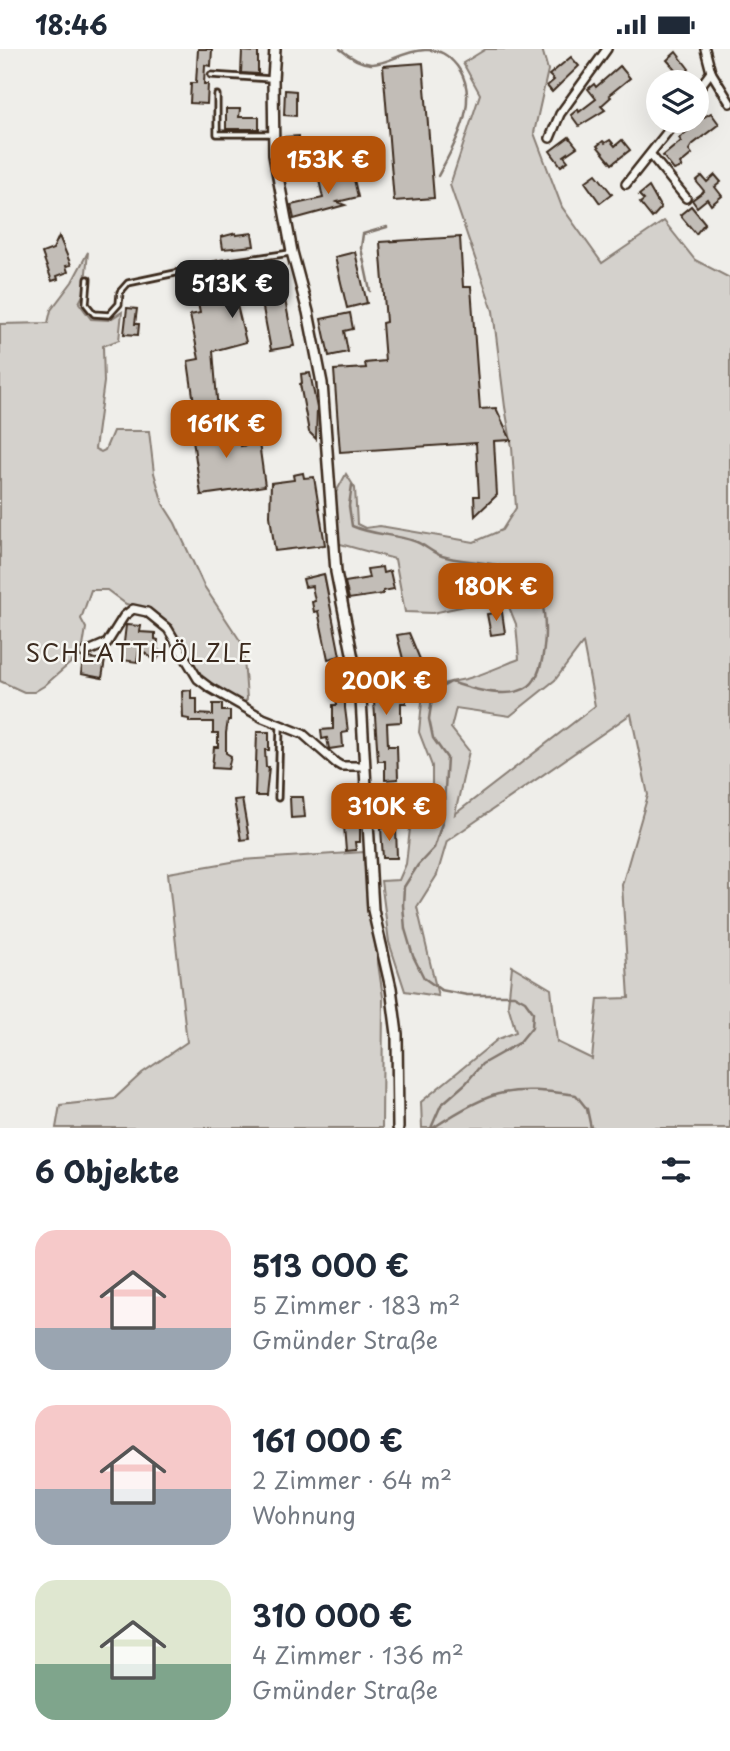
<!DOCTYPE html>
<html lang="de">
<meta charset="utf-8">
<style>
:root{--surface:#fff;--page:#f2f2f3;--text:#1f2937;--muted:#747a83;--accent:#b45309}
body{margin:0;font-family:"Playpen Sans",sans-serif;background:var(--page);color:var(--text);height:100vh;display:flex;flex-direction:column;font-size:26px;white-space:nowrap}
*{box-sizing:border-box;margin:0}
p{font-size:23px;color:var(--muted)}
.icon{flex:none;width:38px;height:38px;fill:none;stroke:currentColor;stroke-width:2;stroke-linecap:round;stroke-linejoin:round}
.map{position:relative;height:1079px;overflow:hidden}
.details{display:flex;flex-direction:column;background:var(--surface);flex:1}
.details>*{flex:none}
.controls{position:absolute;left:646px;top:21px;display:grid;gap:14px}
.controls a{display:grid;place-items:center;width:63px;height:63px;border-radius:50%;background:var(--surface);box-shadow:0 7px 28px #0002;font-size:35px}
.price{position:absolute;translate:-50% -60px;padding:0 16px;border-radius:14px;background:var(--accent);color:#fff;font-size:23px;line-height:46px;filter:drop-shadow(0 2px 4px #0008)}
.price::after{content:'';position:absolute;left:50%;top:42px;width:21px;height:16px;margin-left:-10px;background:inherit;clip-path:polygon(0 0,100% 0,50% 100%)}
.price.active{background:#222;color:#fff}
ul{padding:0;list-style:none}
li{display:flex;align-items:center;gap:21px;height:175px;padding:0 35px}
li span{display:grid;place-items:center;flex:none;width:196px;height:140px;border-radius:21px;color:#555}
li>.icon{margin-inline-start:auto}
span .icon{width:84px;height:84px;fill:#fffc;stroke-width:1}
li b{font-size:30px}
h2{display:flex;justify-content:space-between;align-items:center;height:84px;padding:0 35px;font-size:30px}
.status{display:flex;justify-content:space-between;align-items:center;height:49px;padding:0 35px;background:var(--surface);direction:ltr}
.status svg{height:19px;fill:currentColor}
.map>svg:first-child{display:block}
.green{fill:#d4d1cc;stroke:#887e75;stroke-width:2;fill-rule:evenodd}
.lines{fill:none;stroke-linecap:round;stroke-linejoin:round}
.stream{stroke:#81766d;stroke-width:2.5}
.building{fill:#c2bdb7;stroke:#3b2a1e;stroke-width:2}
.service-casing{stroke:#3b2a1e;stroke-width:9}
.minor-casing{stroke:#3b2a1e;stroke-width:12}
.tertiary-casing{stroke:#3b2a1e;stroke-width:14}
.service{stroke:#f6f6f2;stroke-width:3.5}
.minor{stroke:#f6f6f2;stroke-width:7}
.tertiary{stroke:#f6f6f2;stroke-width:9}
.labels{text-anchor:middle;stroke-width:5;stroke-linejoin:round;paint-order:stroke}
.neighbourhood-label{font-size:23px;letter-spacing:2px;fill:#3b2a1e;stroke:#f6f6f2}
</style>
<div class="status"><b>18:46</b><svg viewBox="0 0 49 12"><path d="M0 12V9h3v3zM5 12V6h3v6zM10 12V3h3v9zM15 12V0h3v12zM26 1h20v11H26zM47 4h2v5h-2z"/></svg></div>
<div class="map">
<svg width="730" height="1079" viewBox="0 0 730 1079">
<rect width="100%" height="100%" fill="#efeeea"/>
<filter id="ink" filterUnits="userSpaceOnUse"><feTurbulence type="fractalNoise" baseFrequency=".0143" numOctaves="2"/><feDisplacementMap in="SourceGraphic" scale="14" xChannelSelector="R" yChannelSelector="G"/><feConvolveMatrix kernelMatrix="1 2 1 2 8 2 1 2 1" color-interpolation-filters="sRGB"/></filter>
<g filter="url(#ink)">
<g class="green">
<path d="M486,0H542L548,21L534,84L562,158L602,214L664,172L695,211L730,229V1079H422L421,1053L498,990L516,983L508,956L512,917L551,940L557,993L592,1010L598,950L629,949L622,836L648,746L631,665L447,792L437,826L417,858L438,947L405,942L389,893L381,832L399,831L406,815L410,780L432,752V717L419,683L423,643C441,634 447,634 466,630C484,625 501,617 519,610L516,575L507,553L474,555L433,564L405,563L395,510L333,493L334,447L346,425L355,439L357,475L365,479L380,477L474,493L502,481L516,459L512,398L505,358L493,262L450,136L480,45L463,14ZM583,594L595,657L455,765L469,702L451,679L456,659L510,667L555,631Z"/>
<polygon points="88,203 84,244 79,254 91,270 109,271 122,263 119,291 103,297 104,333 95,400 101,403 105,401 113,382 149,382 154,424 163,455 175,474 204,537 243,596 247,650 244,654 233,650 201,631 173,581 155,566 142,559 126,555 107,541 91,541 81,570 86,579 82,604 44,637 34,643 24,643 0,632 0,275 48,274 51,261 72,233"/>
<polygon points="364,803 366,833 383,948 382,1079 56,1079 60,1056 114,1050 142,1024 187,993 168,824 243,811"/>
</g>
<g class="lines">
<g class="stream">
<path d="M340,0C378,32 389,3 425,1C440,0 448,6 457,17C482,50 455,95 438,127"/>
<polyline points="370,242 361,199 363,185 387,178"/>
<path d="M352,436L349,457L352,477C372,486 393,485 414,492C424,495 432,504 442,507C463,514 498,511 515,524C522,529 535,538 539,545C549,565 547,623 529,637C509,652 471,640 451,633L433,643L429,670L433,689L447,709L443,771L434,799L418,816L404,838L403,856L405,880L413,907L424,929L441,941L467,946H514L525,952L533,963L532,978L519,994L482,1015L466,1034L441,1056L431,1079"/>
<path d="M433,1079C451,1067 482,1048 503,1044C528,1039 552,1043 576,1046L587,1060L591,1079"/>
</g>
</g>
<g class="building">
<polygon points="198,0 212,0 211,17 205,16 204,35 208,35 207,55 190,54 191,34 196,34"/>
<polygon points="242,2 258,3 258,25 241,24"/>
<polygon points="676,3 689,20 681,27 667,11"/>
<polygon points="571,8 579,17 552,43 547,37 554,31 549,26"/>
<polygon points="423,14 434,149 394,152 383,17"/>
<polygon points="620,17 630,29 609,46 611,48 601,57 605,61 579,77 571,66 578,60 579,63 596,50 588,40 594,35 596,38"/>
<polygon points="285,41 296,42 296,67 284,66"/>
<polygon points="226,60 240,60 239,68 259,68 259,80 226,80"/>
<polygon points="711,64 719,75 692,96 689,101 692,105 680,115 682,118 674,121 663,107 681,92 679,89 695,76 694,74"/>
<polygon points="299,87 299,118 291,118 290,106 285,106 285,88"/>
<polygon points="569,88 577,98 564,107 568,112 561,117 550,102"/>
<polygon points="610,91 615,97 622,91 630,101 612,115 597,97 603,92 605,94"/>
<polygon points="596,125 612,145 600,154 585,133"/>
<polygon points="353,126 358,148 337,153 345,156 294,170 291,156 323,149 319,131"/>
<polygon points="715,126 721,133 715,138 722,147 711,156 707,150 697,158 692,151 704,142 696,132 702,127 707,133"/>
<polygon points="649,138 661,159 652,169 640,154 644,151 639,146"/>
<polygon points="691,157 705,174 696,185 680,166"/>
<polygon points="236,184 236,186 252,184 254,197 223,200 221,188"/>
<polygon points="59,187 71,216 66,217 68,223 57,227 58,230 52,232 42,204 53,200"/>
<polygon points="460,188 463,238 471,238 480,360 496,359 511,391 494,392 497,446 475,467 474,447 479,447 476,394 340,403 334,321 366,319 365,314 385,312 382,274 386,273 380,193"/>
<polygon points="355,203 367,254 347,259 335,208"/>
<polygon points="278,215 294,297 271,301 259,238 245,241 246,255 237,256 246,293 213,302 218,362 194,354 188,312 199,310 190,266 200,264 192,225 249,216 248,220"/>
<polygon points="127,259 137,260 135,275 139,275 138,286 124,285"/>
<polygon points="350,264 353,280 344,282 348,303 329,307 321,270"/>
<polygon points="310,324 317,359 316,390 309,383 300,335 302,334 301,325"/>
<polygon points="220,373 221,383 239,381 241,397 259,394 265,437 201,446 191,377"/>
<polygon points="303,424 304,429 314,428 325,496 275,502 270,467 271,434 294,431 293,426"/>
<polygon points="382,518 383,524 390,522 394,540 383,542 383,545 349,550 345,533 369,529 367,520"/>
<polygon points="324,525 340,607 328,610 318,562 314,563 312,553 315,552 312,537 305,538 303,530"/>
<polygon points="502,563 505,584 491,586 487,565"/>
<polygon points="126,576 141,577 140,583 155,584 155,590 158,591 157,600 162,603 156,612 139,600 137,613 122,611"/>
<polygon points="409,584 422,615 405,618 397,586"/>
<polygon points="89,609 105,611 102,629 81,625 83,610"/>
<polygon points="379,614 382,631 396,630 397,645 406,645 406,654 401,654 401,673 387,674 388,697 397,697 398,730 385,731 385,712 378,712 374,652 378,652 376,635 368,636 364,616"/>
<polygon points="345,626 348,645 345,645 345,659 348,683 342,684 343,698 329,700 327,689 322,690 321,681 333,680 333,656 337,656 333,627"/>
<polygon points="191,641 191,650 197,650 197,665 213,666 213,655 222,655 222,662 230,662 230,671 228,671 226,684 226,704 231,707 228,720 212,719 214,698 218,698 218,684 213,684 213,673 189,673 189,670 183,669 182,642"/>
<polygon points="257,683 269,683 269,701 265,701 266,718 269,718 266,747 255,747"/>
<polygon points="290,748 303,748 305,768 291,769"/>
<polygon points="242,750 249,790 241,791 234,751"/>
<polygon points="344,777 360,777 360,793 355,793 356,801 346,802"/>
<polygon points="381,779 396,779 397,809 383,809"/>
</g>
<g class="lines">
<defs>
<g id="service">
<polyline points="211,26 271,30"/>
<polyline points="217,46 217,85 272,85"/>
<polyline points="88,230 86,255 94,265 109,266 119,255 120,243 128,234 223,214 290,204"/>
<polyline points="278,749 280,678"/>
</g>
<g id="minor">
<polyline points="705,0 711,23 730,54"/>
<polyline points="696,43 711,23"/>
<polyline points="550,89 560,65 607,0"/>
<polyline points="651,106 686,149"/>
<polyline points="626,135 676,72"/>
<polyline points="84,604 107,594 124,567 133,560 147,563 168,580 198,630 210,639 263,669 303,685 336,714 341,717 365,717"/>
</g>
<polyline id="tertiary" points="275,0 273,30 274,106 292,203 308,263 322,334 336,523 361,650 373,861 391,939 397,985 398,1079"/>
</defs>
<use href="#service" class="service-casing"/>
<use href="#minor" class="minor-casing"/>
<use href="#tertiary" class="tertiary-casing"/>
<use href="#service" class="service"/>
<use href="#minor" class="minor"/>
<use href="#tertiary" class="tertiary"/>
</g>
</g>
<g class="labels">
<g class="neighbourhood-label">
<text x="140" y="613">SCHLATTHÖLZLE</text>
</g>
</g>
</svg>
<div class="controls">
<a><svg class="icon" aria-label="layers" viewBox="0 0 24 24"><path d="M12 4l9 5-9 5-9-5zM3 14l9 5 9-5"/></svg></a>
</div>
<b class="price" style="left:328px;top:147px">153K €</b>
<b class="price active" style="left:232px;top:271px">513K €</b>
<b class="price" style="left:226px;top:411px">161K €</b>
<b class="price" style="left:496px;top:574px">180K €</b>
<b class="price" style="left:386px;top:668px">200K €</b>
<b class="price" style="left:389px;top:794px">310K €</b>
</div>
<section class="details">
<h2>6 Objekte<svg class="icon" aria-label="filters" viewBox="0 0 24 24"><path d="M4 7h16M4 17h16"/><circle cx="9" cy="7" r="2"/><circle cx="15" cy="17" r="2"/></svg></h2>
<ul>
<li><span style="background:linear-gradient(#f6c9c9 70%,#9aa5b1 0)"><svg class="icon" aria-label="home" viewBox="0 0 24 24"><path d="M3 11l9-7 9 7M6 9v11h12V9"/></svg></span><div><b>513 000 €</b><p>5 Zimmer · 183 m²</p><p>Gmünder Straße</p></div></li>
<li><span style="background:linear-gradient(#f6c9c9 60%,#9aa5b1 0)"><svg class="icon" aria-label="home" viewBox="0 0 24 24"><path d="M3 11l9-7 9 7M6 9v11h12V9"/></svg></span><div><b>161 000 €</b><p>2 Zimmer · 64 m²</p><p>Wohnung</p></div></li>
<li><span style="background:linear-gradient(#dfe7d0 60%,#7fa58c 0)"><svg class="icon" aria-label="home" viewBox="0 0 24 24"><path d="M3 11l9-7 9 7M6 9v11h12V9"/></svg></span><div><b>310 000 €</b><p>4 Zimmer · 136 m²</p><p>Gmünder Straße</p></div></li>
</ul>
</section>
